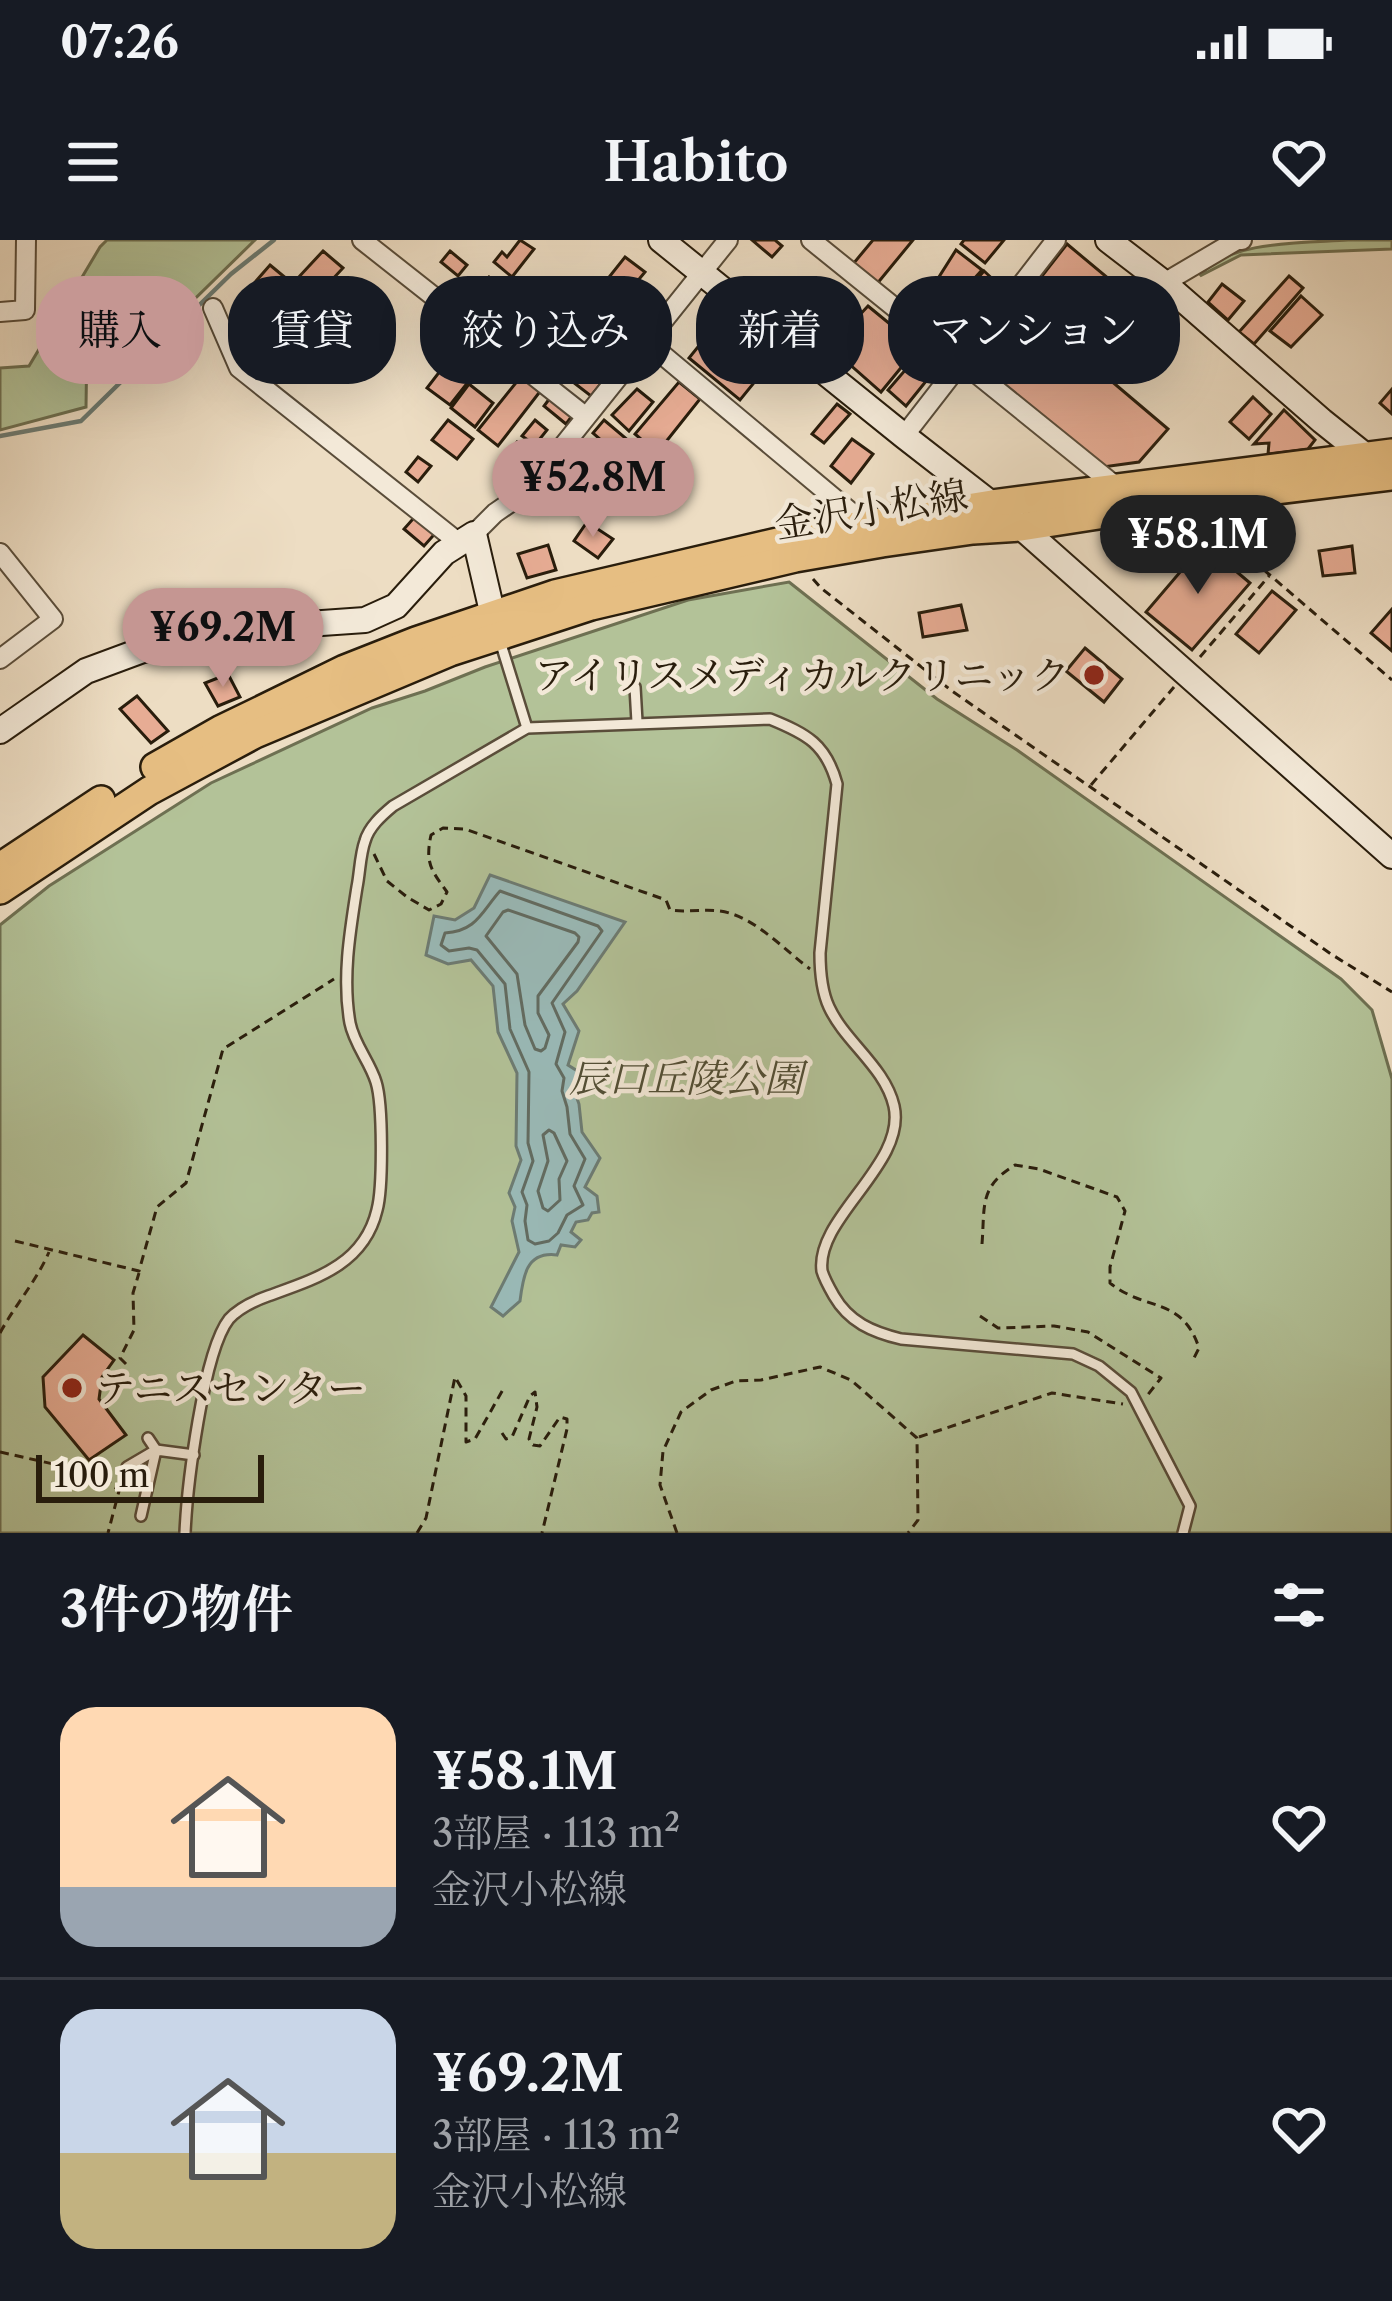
<!DOCTYPE html>
<html lang="ja">
<meta charset="utf-8">
<style>
:root{--surface:#171b24;--page:#242831;--text:#f1f3f6;--muted:#9ea1a6;--line:#363941;--accent:#c59692}
body{margin:0;font-family:"Libre Caslon Text","Noto Serif JP",serif;background:var(--page);color:var(--text);height:100vh;display:flex;flex-direction:column;font-size:45px;white-space:nowrap}
*{box-sizing:border-box;margin:0}
p{font-size:39px;color:var(--muted)}
.icon{flex:none;width:66px;height:66px;fill:none;stroke:currentColor;stroke-width:2;stroke-linecap:round;stroke-linejoin:round}
.map{position:relative;height:1293px;overflow:hidden}
.panel{display:flex;flex-direction:column;background:var(--surface);flex:1}
.panel>*{flex:none}
.guide{position:absolute;left:36px;top:36px;width:1320px;height:108px;display:flex;gap:24px}
.scale{position:absolute;left:36px;bottom:30px;width:228px;box-sizing:border-box;padding-left:12px;border:6px solid #291d0c;border-top:0;font-size:33px;line-height:42px;white-space:nowrap;color:#291d0c;-webkit-text-stroke:9px #f3e9d8;paint-order:stroke}
.price{position:absolute;translate:-50% -102px;padding:0 27px;border-radius:42px;background:var(--accent);color:#111;font-size:39px;line-height:78px;filter:drop-shadow(0 3px 6px #0008)}
.price::after{content:'';position:absolute;left:50%;top:72px;width:36px;height:27px;margin-left:-18px;background:inherit;clip-path:polygon(0 0,100% 0,50% 100%)}
.price.active{background:#222;color:#fff}
ul{padding:0;list-style:none}
li{display:flex;align-items:center;gap:36px;height:300px;padding:0 60px}
li+li{border-top:3px solid var(--line)}
li span{display:grid;place-items:center;flex:none;width:336px;height:240px;border-radius:36px;color:#555}
li>.icon{margin-inline-start:auto}
span .icon{width:144px;height:144px;fill:#fffc;stroke-width:1}
li b{font-size:51px}
h2{display:flex;justify-content:space-between;align-items:center;height:144px;padding:0 60px;font-size:51px}
.pill{padding:0 42px;border-radius:48px;background:var(--surface);box-shadow:0 12px 48px #0002;font-size:42px;line-height:108px}
.pill.active{background:var(--accent);color:#111}
.status{display:flex;justify-content:space-between;align-items:center;height:84px;padding:0 60px;background:var(--surface);direction:ltr}
.status svg{height:33px;fill:currentColor}
header{display:flex;justify-content:space-between;align-items:center;height:156px;padding:0 60px;background:var(--surface);font-size:54px;font-weight:600}
.map>svg:first-child{display:block}
.green{fill:#b3c298;stroke:#6e7052;stroke-width:3}
.water{fill:#9abbb9;stroke:#6d7c74;stroke-width:3}
.lines{fill:none;stroke-linecap:round;stroke-linejoin:round}
.shore{stroke:#626c62;stroke-width:3}
.stream{stroke:#6d7c74;stroke-width:4.5}
.building{fill:#e7ac94;stroke:#291d0c;stroke-width:3}
.lane-casing{stroke:#5a4d3a;stroke-width:14}
.street-casing{stroke:#5a4d3a;stroke-width:22}
.secondary-casing{stroke:#291d0c;stroke-width:28}
.primary-casing{stroke:#291d0c;stroke-width:32}
.path{stroke:#291d0c;stroke-width:3;stroke-dasharray:9 6;stroke-linecap:butt}
.lane{stroke:#f3e9d8;stroke-width:9}
.street{stroke:#f3e9d8;stroke-width:18}
.secondary{stroke:#f3e9d8;stroke-width:24}
.primary{stroke:#e6be82;stroke-width:27}
.poi-dot{fill:#8f2418;stroke:#f3e9d8;stroke-width:4.5}
.labels{text-anchor:middle;stroke-width:9;stroke-linejoin:round;paint-order:stroke}
.street-label{font-size:39px;fill:#291d0c;stroke:#f3e9d8}
.poi-label{font-size:39px;fill:#291d0c;stroke:#f3e9d8;text-anchor:end}
.park-label{font-size:39px;font-style:italic;fill:#524f36;stroke:#f3e9d8}
</style>
<div class="status"><b>07:26</b><svg viewBox="0 0 49 12"><path d="M0 12V9h3v3zM5 12V6h3v6zM10 12V3h3v9zM15 12V0h3v12zM26 1h20v11H26zM47 4h2v5h-2z"/></svg></div>
<header><svg class="icon" aria-label="menu" viewBox="0 0 24 24"><path d="M4 6h16M4 12h16M4 18h16"/></svg>Habito<svg class="icon" aria-label="heart" viewBox="0 0 24 24"><path d="M12 20l-8-8c-3-5 5-10 8-4 3-6 11-1 8 4z"/></svg></header>
<div class="map">
<svg width="1392" height="1293" viewBox="0 0 1392 1293">
<rect width="100%" height="100%" fill="#edddc3"/>
<filter id="stains"><feTurbulence type="fractalNoise" baseFrequency=".00167" numOctaves="4"/><feColorMatrix values="0 0 0 0 .2 0 0 0 0 .09 0 0 0 0 .02 0 0 0 .5 -.17"/></filter>
<radialGradient id="worn" r=".72"><stop offset=".6" stop-color="#630" stop-opacity="0"/><stop offset="1" stop-color="#630" stop-opacity=".3"/></radialGradient>
<g class="green">
<polygon points="107,0 255,0 169,84 87,100 86,167 0,190 0,128 29,126 100,7"/>
<path d="M1348,0H1392V9L1241,15L1200,36C1226,0 1306,3 1348,0Z"/>
<polygon points="789,342 937,459 1017,510 1341,739 1372,770 1392,839 1392,1293 0,1293 0,685 49,646 211,543 372,468 425,451 485,427 688,360"/>
</g>
<path class="water" d="M490,635L625,682L577,751L563,764L579,791L568,825L579,832L574,850L579,864L582,892L600,918L585,947L597,956L599,972L592,973L588,980L576,982L571,992L581,1000L575,1007L561,1005L557,1015C526,1011 523,1037 520,1061L503,1076L491,1067L519,1012L512,981L515,967L509,953L521,920L516,906L517,833L498,792L493,746L471,720L448,724L426,715L434,676L455,680L474,668Z"/>
<g class="lines">
<g class="shore">
<path d="M500,651L598,686L602,691L552,763L565,792L556,824L564,838L562,851L567,867L570,894L585,919L574,946L583,965L567,975L558,993L549,1001L535,1004L528,1000L525,981L527,965L522,952L533,921L528,903L529,832L510,789L505,744L477,710L469,708L449,711L441,705L445,693C477,691 482,671 500,651Z"/>
<polygon points="508,670 575,693 579,697 578,702 538,756 538,773 549,795 545,808 541,811 535,809 525,785 517,734 486,696 503,672"/>
<polygon points="549,890 554,893 567,921 559,939 560,960 548,971 543,968 538,951 548,921 543,895"/>
</g>
<polyline class="stream" points="0,196 81,181 231,34 274,0"/>
</g>
<g class="building">
<polygon points="520,0 534,9 512,37 494,22 502,12 507,17"/>
<polygon points="752,0 775,0 782,6 772,17"/>
<polygon points="873,0 913,0 876,45 853,24"/>
<polygon points="964,0 1004,0 985,23 961,4"/>
<polygon points="1067,4 1139,64 1090,123 1168,189 1139,222 1103,227 974,123"/>
<polygon points="956,10 982,30 952,63 932,48"/>
<polygon points="323,11 343,28 316,57 296,40"/>
<polygon points="450,11 467,25 458,36 441,22"/>
<polygon points="625,17 645,32 621,61 602,46"/>
<polygon points="270,25 317,64 297,86 250,48"/>
<polygon points="984,31 998,44 987,56 996,62 963,104 939,83"/>
<polygon points="1289,36 1303,48 1254,104 1239,92"/>
<polygon points="489,37 502,47 487,68 474,57"/>
<polygon points="1222,44 1244,61 1228,80 1208,62"/>
<polygon points="1301,56 1322,75 1291,107 1270,91"/>
<polygon points="868,66 918,107 881,152 830,107"/>
<polygon points="726,72 778,113 740,160 689,118"/>
<polygon points="622,77 637,92 615,117 599,104"/>
<polygon points="472,92 495,110 489,120 464,102"/>
<polygon points="595,107 617,124 591,156 569,139"/>
<polygon points="913,121 931,135 906,166 888,150"/>
<polygon points="447,122 461,133 466,126 476,132 450,165 427,148"/>
<polygon points="523,134 542,149 498,206 478,190"/>
<polygon points="679,142 700,159 657,213 635,194"/>
<polygon points="469,144 493,163 475,187 451,168"/>
<polygon points="637,149 653,162 629,191 612,175"/>
<polygon points="1392,149 1392,174 1380,163"/>
<polygon points="553,154 575,172 566,184 544,166"/>
<polygon points="1253,157 1271,174 1249,199 1230,182"/>
<polygon points="837,164 850,174 824,203 812,194"/>
<polygon points="1284,170 1315,200 1308,209 1268,214 1269,203 1254,204"/>
<polygon points="448,180 473,199 457,219 432,200"/>
<polygon points="535,180 547,190 535,205 522,196"/>
<polygon points="604,180 629,201 604,227 590,215 602,201 593,193"/>
<polygon points="852,199 873,214 851,243 831,226"/>
<polygon points="517,202 534,215 525,227 508,214"/>
<polygon points="418,217 431,226 418,242 406,232"/>
<polygon points="581,217 598,232 585,247 569,231"/>
<polygon points="420,271 440,288 424,306 404,289"/>
<polygon points="587,282 613,299 598,318 574,301"/>
<polygon points="1204,304 1250,343 1192,410 1146,372"/>
<polygon points="548,305 556,330 527,338 518,314"/>
<polygon points="1352,306 1355,333 1323,336 1319,311"/>
<polygon points="1272,351 1296,370 1259,413 1236,394"/>
<polygon points="961,365 967,390 923,397 919,373"/>
<polygon points="1392,369 1392,411 1371,393"/>
<polygon points="1085,408 1122,439 1104,462 1066,431"/>
<polygon points="228,434 240,457 218,466 205,443"/>
<polygon points="137,456 168,491 151,503 120,469"/>
<polygon points="83,1095 114,1120 102,1137 99,1159 126,1195 89,1220 45,1167 43,1137"/>
</g>
<g class="lines">
<defs>
<g id="lane">
<polyline points="500,401 527,488"/>
<polyline points="635,447 637,482"/>
<polyline points="127,1227 156,1210 148,1198"/>
<polyline points="141,1276 156,1210 194,1215"/>
<path d="M185,1293C187,1248 203,1112 229,1079C239,1068 254,1061 268,1056C315,1039 364,1025 377,970C383,948 383,864 376,842C370,822 354,804 350,783C342,738 350,691 357,647C360,632 360,615 365,601C369,587 381,576 393,566L527,488L770,479C807,494 826,504 837,544L820,713C820,731 821,750 829,767C845,802 885,827 894,866C907,924 815,978 822,1031C824,1038 830,1049 834,1056C849,1082 872,1092 901,1099L1073,1114L1099,1126L1131,1152L1190,1266L1183,1293"/>
</g>
<g id="street">
<polyline points="362,0 585,176"/>
<polyline points="811,0 1118,248"/>
<polyline points="1164,43 1237,0 1242,0"/>
<polyline points="213,68 239,128 458,302"/>
<polyline points="0,72 25,70 26,0"/>
<polyline points="646,101 865,284"/>
<polyline points="904,196 1056,0"/>
<polyline points="474,294 495,273 527,251 728,0"/>
<polyline points="0,313 53,379 0,419"/>
</g>
<g id="secondary">
<polyline points="661,0 904,196 1021,287 1392,616"/>
<polyline points="1108,0 1164,43 1322,181 1377,225"/>
<polyline points="0,491 86,431 140,411 206,391 365,380 396,366 444,313 474,294 497,393"/>
</g>
<g id="primary">
<polyline points="155,527 220,490 345,429 416,401 555,354 825,291 992,264 1392,213"/>
<polyline points="0,627 101,560"/>
<polyline points="0,650 149,551 255,494 450,412 591,366 795,318 882,303 973,290 1021,287 1202,259 1392,236"/>
</g>
</defs>
<use href="#lane" class="lane-casing"/>
<use href="#street" class="street-casing"/>
<use href="#secondary" class="secondary-casing"/>
<use href="#primary" class="primary-casing"/>
<g class="path">
<polyline points="1207,281 1392,440"/>
<polyline points="813,339 821,348 952,451 1331,714 1392,752"/>
<polyline points="1200,417 1269,336"/>
<polyline points="1091,545 1174,447"/>
<path d="M374,614L387,641L407,657L429,670L441,664L447,652C431,630 425,623 431,595L443,588L465,589L666,660L670,670C689,673 710,667 729,673C758,681 786,711 810,729"/>
<polyline points="15,1001 139,1031 157,967 186,943 223,809 334,739"/>
<path d="M982,1004C985,965 979,947 1015,925L1039,929L1117,957L1125,971L1110,1027V1043C1146,1072 1182,1056 1199,1108L1194,1118"/>
<polyline points="980,1076 998,1088 1054,1086 1088,1092 1161,1138 1146,1157"/>
<path d="M0,1093C15,1065 36,1042 49,1012"/>
<polyline points="126,1124 120,1118 134,1090 133,1053 139,1033"/>
<polyline points="502,1193 506,1199 512,1197 530,1156 535,1152 537,1167 529,1199 533,1205 540,1206 560,1177 567,1179 567,1189 542,1293"/>
<polyline points="919,1197 1052,1153 1123,1164"/>
<polyline points="0,1212 102,1235 114,1232"/>
<polyline points="104,1237 119,1251 108,1293"/>
<polyline points="417,1293 426,1278 455,1137 466,1156 466,1202 475,1199 505,1146"/>
<polyline points="677,1293 660,1245 663,1211 681,1172 711,1150 736,1141 761,1140 820,1127 851,1140 917,1198 918,1280 908,1293"/>
</g>
<use href="#lane" class="lane"/>
<use href="#street" class="street"/>
<use href="#secondary" class="secondary"/>
<use href="#primary" class="primary"/>
</g>
<g class="poi-dot">
<circle cx="1094" cy="435" r="12"/>
<circle cx="72" cy="1148" r="12"/>
</g>
<g class="labels">
<g class="street-label">
<text transform="translate(871 269) rotate(-9)" y="14">金沢小松線</text>
</g>
<g class="poi-label">
<text x="1070" y="449">アイリスメディカルクリニック</text>
<text x="96" y="1162" text-anchor="start">テニスセンター</text>
</g>
<g class="park-label">
<text x="686" y="852">辰口丘陵公園</text>
</g>
</g>
<rect width="100%" height="100%" filter="url(#stains)"/>
<rect width="100%" height="100%" fill="url(#worn)"/>
</svg>
<div class="scale">100 m</div>
<b class="price" style="left:593px;top:300px">¥52.8M</b>
<b class="price active" style="left:1198px;top:357px">¥58.1M</b>
<b class="price" style="left:223px;top:450px">¥69.2M</b>
<div class="guide">
<a class="pill active">購入</a>
<a class="pill">賃貸</a>
<a class="pill">絞り込み</a>
<a class="pill">新着</a>
<a class="pill">マンション</a>
</div>
</div>
<section class="panel">
<h2>3件の物件<svg class="icon" aria-label="filters" viewBox="0 0 24 24"><path d="M4 7h16M4 17h16"/><circle cx="9" cy="7" r="2"/><circle cx="15" cy="17" r="2"/></svg></h2>
<ul>
<li><span style="background:linear-gradient(#ffd9b3 75%,#9aa5b1 0)"><svg class="icon" aria-label="home" viewBox="0 0 24 24"><path d="M3 11l9-7 9 7M6 9v11h12V9"/></svg></span><div><b>¥58.1M</b><p>3部屋 · 113 m²</p><p>金沢小松線</p></div><svg class="icon" aria-label="heart" viewBox="0 0 24 24"><path d="M12 20l-8-8c-3-5 5-10 8-4 3-6 11-1 8 4z"/></svg></li>
<li><span style="background:linear-gradient(#c9d6e8 60%,#c2b280 0)"><svg class="icon" aria-label="home" viewBox="0 0 24 24"><path d="M3 11l9-7 9 7M6 9v11h12V9"/></svg></span><div><b>¥69.2M</b><p>3部屋 · 113 m²</p><p>金沢小松線</p></div><svg class="icon" aria-label="heart" viewBox="0 0 24 24"><path d="M12 20l-8-8c-3-5 5-10 8-4 3-6 11-1 8 4z"/></svg></li>
</ul>
</section>
